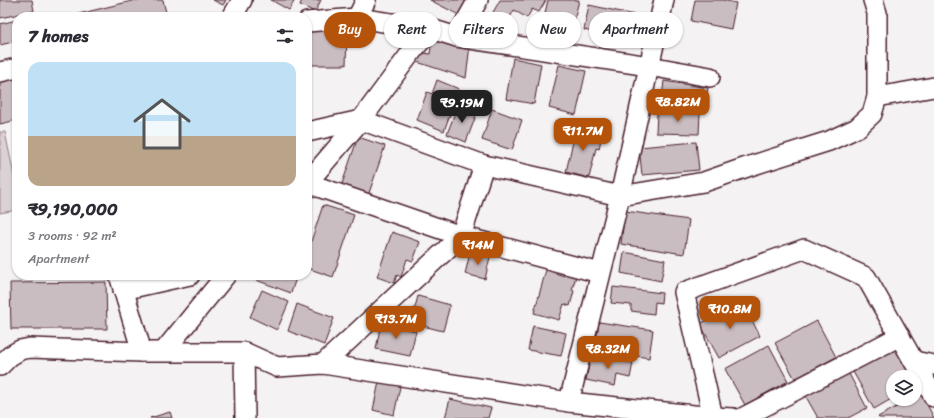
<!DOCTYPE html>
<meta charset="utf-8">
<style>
:root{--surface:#fff;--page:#f2f2f3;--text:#2b2b33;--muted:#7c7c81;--accent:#b45309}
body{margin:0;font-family:Sriracha,sans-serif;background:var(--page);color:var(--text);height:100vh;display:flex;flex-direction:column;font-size:15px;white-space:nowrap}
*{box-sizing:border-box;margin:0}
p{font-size:13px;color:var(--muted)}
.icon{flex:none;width:22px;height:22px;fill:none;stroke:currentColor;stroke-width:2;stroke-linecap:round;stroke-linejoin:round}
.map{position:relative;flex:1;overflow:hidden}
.panel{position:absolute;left:12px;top:12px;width:300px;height:268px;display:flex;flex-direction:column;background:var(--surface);border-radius:16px;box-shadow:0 1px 3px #0004}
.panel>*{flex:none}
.banner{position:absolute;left:324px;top:12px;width:380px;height:36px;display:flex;gap:8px}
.controls{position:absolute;left:886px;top:370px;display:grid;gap:8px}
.controls a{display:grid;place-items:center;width:36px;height:36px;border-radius:50%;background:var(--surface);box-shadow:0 1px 3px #0004;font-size:20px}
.price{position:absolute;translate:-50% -34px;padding:0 9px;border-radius:8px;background:var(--accent);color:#fff;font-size:13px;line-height:26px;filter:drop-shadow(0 1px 2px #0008)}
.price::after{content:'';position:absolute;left:50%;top:24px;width:12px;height:9px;margin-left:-6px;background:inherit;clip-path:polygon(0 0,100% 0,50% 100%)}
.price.active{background:#222;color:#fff}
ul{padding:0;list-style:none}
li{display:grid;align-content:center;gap:8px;height:212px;padding:0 16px}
li span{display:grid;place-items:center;height:124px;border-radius:12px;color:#555}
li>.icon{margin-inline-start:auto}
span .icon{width:72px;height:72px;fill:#fffc;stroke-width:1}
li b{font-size:17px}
h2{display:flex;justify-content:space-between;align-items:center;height:48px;padding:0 16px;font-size:17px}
.chip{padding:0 14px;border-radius:18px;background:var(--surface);box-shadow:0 1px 3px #0004;font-size:14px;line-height:36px}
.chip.active{background:var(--accent);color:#fff}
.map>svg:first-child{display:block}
.green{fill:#dbd2d5;stroke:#927880}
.building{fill:#cabdc1;stroke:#4a1f2b}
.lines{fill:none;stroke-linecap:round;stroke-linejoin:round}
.minor-casing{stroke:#4a1f2b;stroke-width:22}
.minor{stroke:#fff;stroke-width:19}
</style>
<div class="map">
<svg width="934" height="418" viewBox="0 0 934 418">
<rect width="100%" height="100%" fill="#f4f2f2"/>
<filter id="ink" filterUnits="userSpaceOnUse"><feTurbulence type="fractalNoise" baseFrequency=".025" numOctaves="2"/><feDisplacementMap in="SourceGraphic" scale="8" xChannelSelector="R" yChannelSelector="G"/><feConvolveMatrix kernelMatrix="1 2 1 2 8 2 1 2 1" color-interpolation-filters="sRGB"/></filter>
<g filter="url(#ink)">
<polygon class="green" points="0,132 5,132 17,190 17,210 0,213"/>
<g class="building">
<polygon points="0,0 32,0 34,11 0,18"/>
<polygon points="136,0 163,0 167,17 66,17"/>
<polygon points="213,0 226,0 223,5"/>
<polygon points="271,0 295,0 289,10"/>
<polygon points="302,0 321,0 315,12 300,5"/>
<polygon points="430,0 466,0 459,15"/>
<polygon points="500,0 546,0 539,12 532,9 527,18 514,10 507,23 492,14"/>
<polygon points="548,0 579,0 574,21 545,13"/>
<polygon points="695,0 722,0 736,3 731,29 691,21"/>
<polygon points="589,5 635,15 630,40 584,30"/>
<polygon points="17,20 17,41 0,45 0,24"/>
<polygon points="326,27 347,33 346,65 307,65 307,31"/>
<polygon points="432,39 470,45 466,78 417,62 418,52 430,54"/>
<polygon points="513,58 541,64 534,104 506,99"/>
<polygon points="559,65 586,71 576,115 549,108"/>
<polygon points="16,78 17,82 17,120 0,124 0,81"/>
<polygon points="437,80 459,89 444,131 417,120 427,92 432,94"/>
<polygon points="664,81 708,88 704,111 661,105"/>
<polygon points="458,105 477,113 466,142 447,134"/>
<polygon points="492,109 522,120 512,150 482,140"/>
<polygon points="657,112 700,113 699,134 656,133"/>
<polygon points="576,128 602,134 599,149 596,148 589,178 566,172"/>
<polygon points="358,137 385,146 368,196 341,187"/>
<polygon points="696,142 699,170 642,175 639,147"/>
<polygon points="323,205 354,215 333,277 307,268 307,254"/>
<polygon points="625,211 689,220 684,254 621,244"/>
<polygon points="392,232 420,242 413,261 407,259 401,277 397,275 394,283 377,277"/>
<polygon points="624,252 665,260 661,281 621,273"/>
<polygon points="470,253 490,257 485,279 465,274"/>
<polygon points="546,270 564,276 564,272 576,276 572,290 574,291 570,306 564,304 559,320 534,313"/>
<polygon points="258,275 297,275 291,293 256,280"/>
<polygon points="106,282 107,329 11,329 10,283"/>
<polygon points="613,287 662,293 661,303 655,302 654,314 631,311 631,305 611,303"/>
<polygon points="262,290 289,302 277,330 250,317"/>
<polygon points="418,296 450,305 443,331 411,323"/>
<polygon points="742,301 760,336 719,358 700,324"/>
<polygon points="297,304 334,318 324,345 288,331"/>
<polygon points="817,321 836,357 795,379 775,343"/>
<polygon points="599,322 653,330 649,358 595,349"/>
<polygon points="381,323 416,331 410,356 376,349"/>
<polygon points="533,326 566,333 561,356 528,350"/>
<polygon points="769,345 788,381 745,405 725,369"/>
<polygon points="897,345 915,377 893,377 893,398 874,409 852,370"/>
<polygon points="591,355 633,363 630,378 617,375 615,386 586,380"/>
<polygon points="848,372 867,408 848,418 818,418 805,395"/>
<polygon points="380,377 401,382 394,415 373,410"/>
<polygon points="921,393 934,418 879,418 878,417 911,399 915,399 915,397"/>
<polygon points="450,399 491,408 488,418 445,418"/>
<polygon points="170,412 172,418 150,418"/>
</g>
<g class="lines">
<defs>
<g id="minor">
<polyline points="366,0 357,18 431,29 457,37 649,66 710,77"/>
<polyline points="232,17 242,0"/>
<polyline points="307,22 357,18"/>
<polyline points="457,37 478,0"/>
<polyline points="0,72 17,68"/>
<polyline points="877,97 934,87"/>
<polyline points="307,132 361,120 484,165 620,196 704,182 747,167 829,141 857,128 872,114 877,97 877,13 873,0"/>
<polyline points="307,183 461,236 600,273"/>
<polyline points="307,183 361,120 413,50 431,29"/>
<polyline points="119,275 142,352"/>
<polyline points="123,290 190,275"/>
<polyline points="164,351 226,275"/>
<polyline points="244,352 245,418"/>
<polyline points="914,361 934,365"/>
<polyline points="323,364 461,236 484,165"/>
<polyline points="0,366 10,356 20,350 30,348 142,352 244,352 277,367 323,364 569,402 620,196 664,0"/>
<polyline points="569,402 713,417 733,418"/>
<polyline points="713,417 684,292 804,249 866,277 934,397"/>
<polyline points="742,418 900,336"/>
</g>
</defs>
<use href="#minor" class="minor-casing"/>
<use href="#minor" class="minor"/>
</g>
</g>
</svg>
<div class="controls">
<a><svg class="icon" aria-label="layers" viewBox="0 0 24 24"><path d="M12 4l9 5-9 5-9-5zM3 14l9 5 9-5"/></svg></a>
</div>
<b class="price" style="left:678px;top:123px">₹8.82M</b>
<b class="price active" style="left:462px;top:124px">₹9.19M</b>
<b class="price" style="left:583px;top:152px">₹11.7M</b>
<b class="price" style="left:478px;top:266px">₹14M</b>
<b class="price" style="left:730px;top:330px">₹10.8M</b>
<b class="price" style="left:396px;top:340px">₹13.7M</b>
<b class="price" style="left:608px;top:370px">₹8.32M</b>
<div class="banner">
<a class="chip active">Buy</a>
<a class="chip">Rent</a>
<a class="chip">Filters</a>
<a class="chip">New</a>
<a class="chip">Apartment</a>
</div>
<section class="panel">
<h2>7 homes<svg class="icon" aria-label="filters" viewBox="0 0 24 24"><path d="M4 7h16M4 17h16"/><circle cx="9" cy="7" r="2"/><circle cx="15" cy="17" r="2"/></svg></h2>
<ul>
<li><span style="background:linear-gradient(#bfe0f5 60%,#b9a48a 0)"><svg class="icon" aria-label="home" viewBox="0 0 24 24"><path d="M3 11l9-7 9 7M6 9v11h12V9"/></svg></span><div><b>₹9,190,000</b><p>3 rooms · 92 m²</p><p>Apartment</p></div></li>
</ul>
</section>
</div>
